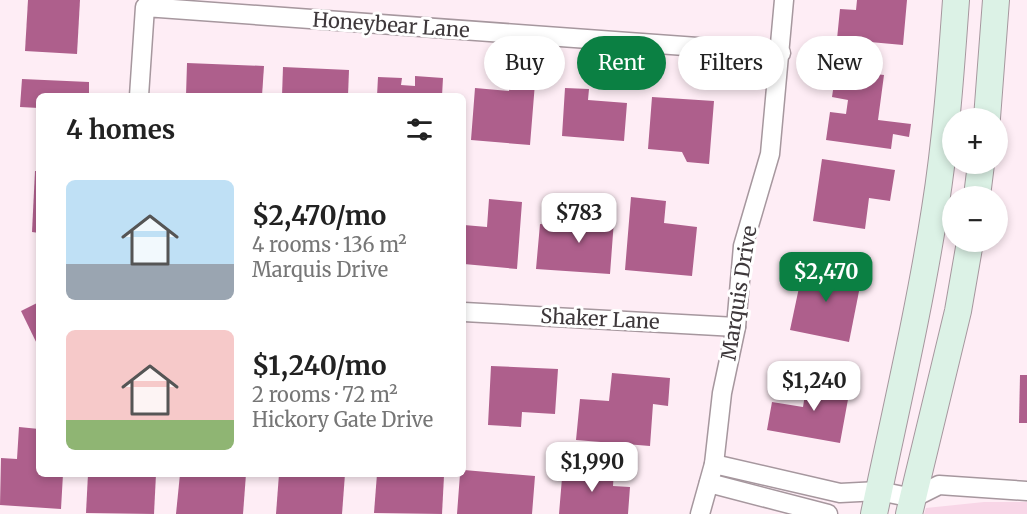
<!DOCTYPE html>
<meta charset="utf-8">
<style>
:root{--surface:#fff;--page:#f6f6f6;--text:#222;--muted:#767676;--accent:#0b8043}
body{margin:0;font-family:Merriweather,serif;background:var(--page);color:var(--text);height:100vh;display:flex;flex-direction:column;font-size:22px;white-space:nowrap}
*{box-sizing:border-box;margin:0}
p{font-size:20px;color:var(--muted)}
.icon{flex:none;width:33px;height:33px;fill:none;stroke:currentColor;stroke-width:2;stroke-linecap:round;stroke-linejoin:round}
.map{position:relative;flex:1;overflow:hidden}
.details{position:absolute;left:36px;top:93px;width:430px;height:384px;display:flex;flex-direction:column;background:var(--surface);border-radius:9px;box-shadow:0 3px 9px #0003}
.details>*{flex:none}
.banner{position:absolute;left:484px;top:36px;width:452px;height:54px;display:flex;gap:12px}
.tools{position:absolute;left:942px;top:108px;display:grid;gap:12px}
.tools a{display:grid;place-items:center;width:66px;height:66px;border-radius:50%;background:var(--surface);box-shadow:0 3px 9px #0003;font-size:30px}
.price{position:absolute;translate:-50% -51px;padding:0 14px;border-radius:12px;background:#fff;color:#222;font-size:20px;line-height:39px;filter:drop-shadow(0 2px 3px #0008)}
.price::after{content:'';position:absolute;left:50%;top:36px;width:18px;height:14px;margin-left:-9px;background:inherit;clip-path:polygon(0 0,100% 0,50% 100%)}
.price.on{background:var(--accent);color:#fff}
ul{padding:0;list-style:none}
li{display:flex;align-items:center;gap:18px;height:150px;padding:0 30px}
li span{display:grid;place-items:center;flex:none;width:168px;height:120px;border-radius:9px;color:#555}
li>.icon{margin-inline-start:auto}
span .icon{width:72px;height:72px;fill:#fffc;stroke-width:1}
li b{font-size:26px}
h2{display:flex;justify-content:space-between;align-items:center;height:72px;padding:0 30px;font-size:26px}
.chip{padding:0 21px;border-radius:27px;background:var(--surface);box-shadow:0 3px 9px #0003;font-size:21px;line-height:54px}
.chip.on{background:var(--accent);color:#fff}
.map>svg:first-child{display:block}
.green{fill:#f8d6e7}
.building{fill:#ae5f8c}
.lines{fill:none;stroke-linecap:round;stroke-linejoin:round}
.minor-casing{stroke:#a6979e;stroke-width:21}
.secondary-casing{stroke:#a6979e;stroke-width:28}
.minor{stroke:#fff;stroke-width:18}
.secondary{stroke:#dcf2e6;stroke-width:26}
.labels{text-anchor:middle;stroke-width:6;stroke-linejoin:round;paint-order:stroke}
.street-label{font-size:20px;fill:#3e383b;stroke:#fff}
</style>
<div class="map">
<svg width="1027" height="514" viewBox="0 0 1027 514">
<rect width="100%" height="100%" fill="#feedf5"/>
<polygon class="green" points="984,502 1027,502 1027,514 924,514 926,508"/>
<g class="building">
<polygon points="28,0 80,0 77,54 25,51"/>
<polygon points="857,0 907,0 903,45 837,39 840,9 856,10"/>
<polygon points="187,63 264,66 262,96 186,96"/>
<polygon points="283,67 349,70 348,96 282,96"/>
<polygon points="836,69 884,75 878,120 911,124 909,137 893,134 891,149 826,140 830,112 846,114 848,100 832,97"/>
<polygon points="415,76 443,78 442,96 377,96 378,77 402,78 401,85 415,86"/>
<polygon points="22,79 89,82 89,96 39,96 39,108 20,107"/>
<polygon points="510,81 535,83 530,145 471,140 475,88 509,91"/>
<polygon points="565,88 589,89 588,100 627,103 624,141 562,136"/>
<polygon points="652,97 714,101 709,164 687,162 682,152 648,149"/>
<polygon points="822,159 895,170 890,201 869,198 865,229 813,221"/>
<polygon points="35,171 39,171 39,233 32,232"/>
<polygon points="631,197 666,201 664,223 697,227 692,276 625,270"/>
<polygon points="489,199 522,202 517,269 464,264 464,225 487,227"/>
<polygon points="590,205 615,207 610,274 536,269 540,224 588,227"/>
<polygon points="804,264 862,276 849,342 790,330"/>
<polygon points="39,302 39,348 21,311"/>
<polygon points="491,366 558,369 555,414 522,412 521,427 488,425"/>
<polygon points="612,373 670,378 668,406 653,404 650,446 576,440 580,399 609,401"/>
<polygon points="1020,375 1027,375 1027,423 1019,423"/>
<polygon points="808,376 851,383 840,443 767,430 772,402 803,407"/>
<polygon points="19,427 39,429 39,474 63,474 61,509 0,505 1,458 17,459"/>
<polygon points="563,466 614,470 613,486 630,487 628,514 559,514"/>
<polygon points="464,470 535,476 532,514 457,514 460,474 464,474"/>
<polygon points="88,474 156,474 154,514 86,513"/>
<polygon points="180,474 246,474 243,514 176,514"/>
<polygon points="279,474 345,474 342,514 276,514"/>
<polygon points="377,474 444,476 442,514 374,513"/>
</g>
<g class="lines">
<defs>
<g id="minor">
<polyline points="139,96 145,7 781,53"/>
<polyline points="464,312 736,327"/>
<polyline points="714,464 840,493 879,491 913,498 939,485 1027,491"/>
<polyline points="709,483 828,514"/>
<polyline points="700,514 714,464 722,393 736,327 743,246 770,154 784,0"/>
</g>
<g id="secondary">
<polyline points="987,118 996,0"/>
<polyline points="977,196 981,164"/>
<path d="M874,514C895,413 919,312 935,209C946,140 951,70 956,0"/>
<polyline points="909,514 958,311 970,242"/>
</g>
</defs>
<use href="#minor" class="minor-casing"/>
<use href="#secondary" class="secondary-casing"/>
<use href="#minor" class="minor"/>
<use href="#secondary" class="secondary"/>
</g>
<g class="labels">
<g class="street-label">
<text transform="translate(391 25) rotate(4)" y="7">Honeybear Lane</text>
<text transform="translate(739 293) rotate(-81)" y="7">Marquis Drive</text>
<text transform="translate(600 319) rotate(3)" y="7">Shaker Lane</text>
</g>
</g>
</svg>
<div class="tools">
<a>+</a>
<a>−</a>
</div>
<b class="price" style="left:579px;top:244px">$783</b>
<b class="price on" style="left:826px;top:303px">$2,470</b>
<b class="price" style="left:814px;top:412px">$1,240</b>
<b class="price" style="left:592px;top:493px">$1,990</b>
<div class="banner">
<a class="chip">Buy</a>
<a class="chip on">Rent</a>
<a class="chip">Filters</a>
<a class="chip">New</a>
</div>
<section class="details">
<h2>4 homes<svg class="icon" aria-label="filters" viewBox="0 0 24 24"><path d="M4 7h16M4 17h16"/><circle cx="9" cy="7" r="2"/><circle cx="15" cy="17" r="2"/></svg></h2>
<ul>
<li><span style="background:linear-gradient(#bfe0f5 70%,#9aa5b1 0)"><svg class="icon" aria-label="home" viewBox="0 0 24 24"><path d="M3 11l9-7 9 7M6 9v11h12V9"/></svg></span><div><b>$2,470/mo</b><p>4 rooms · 136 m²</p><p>Marquis Drive</p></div></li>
<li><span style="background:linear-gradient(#f6c9c9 75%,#8fb573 0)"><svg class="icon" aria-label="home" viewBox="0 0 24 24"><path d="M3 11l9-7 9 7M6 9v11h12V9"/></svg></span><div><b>$1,240/mo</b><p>2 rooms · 72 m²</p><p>Hickory Gate Drive</p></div></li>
</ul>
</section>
</div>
